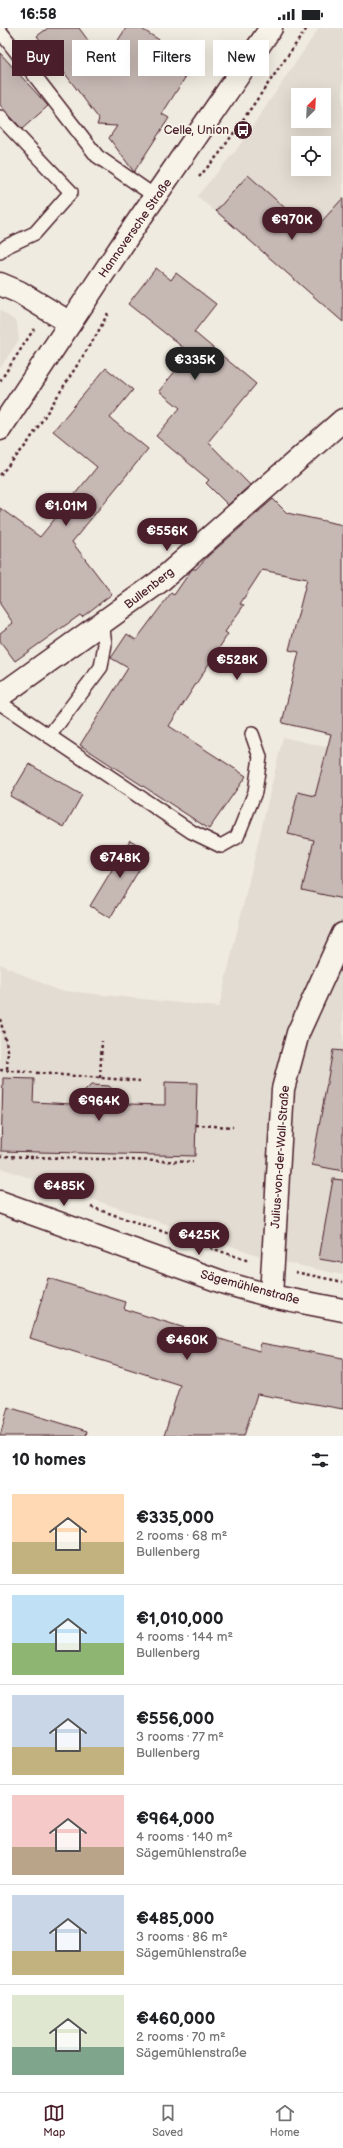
<!DOCTYPE html>
<meta charset="utf-8">
<style>
:root{--surface:#fff;--page:#f6f6f6;--text:#202124;--muted:#757577;--line:#e0e0e0;--accent:#4a1f2b}
body{margin:0;font-family:"Balsamiq Sans",sans-serif;background:var(--page);color:var(--text);height:100vh;display:flex;flex-direction:column;font-size:15px;white-space:nowrap}
*{box-sizing:border-box;margin:0}
p{font-size:13px;color:var(--muted)}
.icon{flex:none;width:22px;height:22px;fill:none;stroke:currentColor;stroke-width:2;stroke-linecap:round;stroke-linejoin:round}
.map{position:relative;height:1408px;overflow:hidden}
.drawer{display:flex;flex-direction:column;background:var(--surface);flex:1}
.drawer>*{flex:none}
.guide{position:absolute;left:12px;top:12px;width:319px;height:36px;display:flex;gap:8px}
.needle{width:26px;rotate:24deg}
.buttons{position:absolute;left:291px;top:60px;display:grid;gap:8px}
.buttons a{display:grid;place-items:center;width:40px;height:40px;border-radius:0px;background:var(--surface);box-shadow:0 4px 16px #0002;font-size:20px}
.price{position:absolute;translate:-50% -34px;padding:0 9px;border-radius:14px;background:var(--accent);color:#fff;font-size:13px;line-height:26px;filter:drop-shadow(0 1px 2px #0008)}
.price::after{content:'';position:absolute;left:50%;top:24px;width:12px;height:9px;margin-left:-6px;background:inherit;clip-path:polygon(0 0,100% 0,50% 100%)}
.price.on{background:#222;color:#fff}
ul{padding:0;list-style:none}
li{display:flex;align-items:center;gap:12px;height:100px;padding:0 12px}
li+li{border-top:1px solid var(--line)}
li span{display:grid;place-items:center;flex:none;width:112px;height:80px;border-radius:0px;color:#555}
li>.icon{margin-inline-start:auto}
span .icon{width:48px;height:48px;fill:#fffc;stroke-width:1}
li b{font-size:17px}
h2{display:flex;justify-content:space-between;align-items:center;height:48px;padding:0 12px;font-size:17px}
.tag{padding:0 14px;border-radius:0px;background:var(--surface);box-shadow:0 4px 16px #0002;font-size:14px;line-height:36px}
.tag.on{background:var(--accent);color:#fff}
.status{display:flex;justify-content:space-between;align-items:center;height:28px;padding:0 20px;background:var(--surface);direction:ltr}
.status svg{height:11px;fill:currentColor}
.dock{display:flex;justify-content:space-around;align-items:center;height:56px;border-top:1px solid var(--line);background:var(--surface);font-size:11px;color:var(--muted)}
.dock a{display:grid;justify-items:center;gap:2px}
.dock .on{color:var(--accent)}
.map>svg:first-child{display:block}
.built{fill:#e3dcd2;fill-rule:evenodd}
.building{fill:#c6b8b3;stroke:#4a1f2b}
.lines{fill:none;stroke-linecap:round;stroke-linejoin:round}
.service-casing{stroke:#4a1f2b;stroke-width:16}
.minor-casing{stroke:#4a1f2b;stroke-width:25}
.tertiary-casing{stroke:#4a1f2b;stroke-width:25}
.primary-casing{stroke:#4a1f2b;stroke-width:25}
.path{stroke:#4a1f2b;stroke-width:2.5;stroke-dasharray:3 3;stroke-linecap:butt}
.service{stroke:#f7f3e8;stroke-width:13}
.minor{stroke:#f7f3e8;stroke-width:22}
.tertiary{stroke:#f7f3e8;stroke-width:22}
.primary{stroke:#f7f3e8;stroke-width:22}
.labels{text-anchor:middle;stroke-width:4;stroke-linejoin:round;paint-order:stroke}
.poi-label{font-size:12px;fill:#4a1f2b;stroke:#f7f3e8;text-anchor:end}
.street-label{font-size:12px;fill:#4a1f2b;stroke:#f7f3e8}
</style>
<div class="status"><b>16:58</b><svg viewBox="0 0 49 12"><path d="M0 12V9h3v3zM5 12V6h3v6zM10 12V3h3v9zM15 12V0h3v12zM26 1h20v11H26zM47 4h2v5h-2z"/></svg></div>
<div class="map">
<svg width="343" height="1408" viewBox="0 0 343 1408">
<rect width="100%" height="100%" fill="#f0ebe0"/>
<filter id="ink" filterUnits="userSpaceOnUse"><feTurbulence type="fractalNoise" baseFrequency=".025" numOctaves="2"/><feDisplacementMap in="SourceGraphic" scale="8" xChannelSelector="R" yChannelSelector="G"/><feConvolveMatrix kernelMatrix="1 2 1 2 8 2 1 2 1" color-interpolation-filters="sRGB"/></filter>
<g filter="url(#ink)">
<g class="built">
<path d="M319,0H343V294L197,168L237,121ZM298,67H324V93H298ZM298,115H324V141H298Z"/>
<polygon points="0,282 17,294 19,312 0,340"/>
<polygon points="283,709 343,723 343,1247 266,1230 0,1140 0,936 57,962 219,979"/>
</g>
<g class="building">
<polygon points="48,0 79,0 104,34 126,0 140,0 195,34 162,86 169,90 134,144 109,110 117,98 97,97 99,91 37,8"/>
<polygon points="0,25 48,78 22,101 0,77"/>
<polygon points="248,147 312,204 343,170 343,294 216,183"/>
<polygon points="156,240 171,252 176,245 216,276 194,304 256,356 208,414 250,457 228,477 206,455 209,452 156,408 180,380 159,363 190,325 128,276"/>
<polygon points="106,340 133,362 110,390 148,421 72,514 112,566 82,589 80,587 15,633 0,613 0,605 13,595 0,576 0,480 40,509 97,439 53,403"/>
<polygon points="273,471 287,485 343,497 343,871 302,862 314,812 288,806 298,764 315,768 331,706 282,695 299,624 289,622 307,551 262,542 240,576 244,577 225,604 228,606 169,698 246,748 209,801 80,717 128,640 111,630 127,606 136,612 171,565 174,567 192,541 196,541 208,528"/>
<polygon points="29,736 82,767 64,799 10,768"/>
<polygon points="130,812 150,824 110,890 90,878"/>
<polygon points="333,1022 343,1023 343,1143 312,1137"/>
<polygon points="3,1050 34,1051 33,1074 72,1076 91,1057 109,1058 128,1076 165,1077 165,1054 197,1055 195,1128 1,1123"/>
<polygon points="333,1151 343,1152 343,1235 319,1231"/>
<polygon points="48,1250 126,1274 124,1281 259,1323 261,1315 343,1330 343,1381 257,1366 244,1408 164,1408 180,1357 30,1310"/>
<polygon points="8,1379 87,1403 86,1408 0,1408"/>
</g>
<g class="lines">
<defs>
<g id="service">
<polyline points="0,3 97,128 156,169"/>
<polyline points="0,89 71,164 35,205 7,218 0,224"/>
<polyline points="0,675 192,804 221,818 237,809 255,764 260,729 252,706"/>
<polyline points="49,708 101,639 105,616 102,595"/>
</g>
<g id="minor">
<polyline points="0,256 19,264 70,295"/>
<polyline points="0,668 159,554 343,392"/>
<polyline points="271,1268 283,1061 298,1005 343,906"/>
</g>
<polyline id="tertiary" points="0,1174 225,1255 271,1268 343,1282"/>
<polyline id="primary" points="0,401 134,199 271,0"/>
</defs>
<use href="#service" class="service-casing"/>
<use href="#minor" class="minor-casing"/>
<use href="#tertiary" class="tertiary-casing"/>
<use href="#primary" class="primary-casing"/>
<g class="path">
<polyline points="199,149 219,126 307,0"/>
<polyline points="0,353 34,301"/>
<polyline points="0,447 27,416 97,306 109,283"/>
<polyline points="0,991 8,1022 7,1042"/>
<polyline points="0,1042 140,1053"/>
<polyline points="100,1050 102,1013"/>
<polyline points="196,1097 233,1099"/>
<polyline points="0,1128 193,1134"/>
<polyline points="91,1179 249,1233"/>
<polyline points="295,1244 343,1254"/>
</g>
<use href="#service" class="service"/>
<use href="#minor" class="minor"/>
<use href="#tertiary" class="tertiary"/>
<use href="#primary" class="primary"/>
</g>
</g>
<defs>
<symbol id="bus-disc" viewBox="-11 -11 22 22"><circle r="9.5" fill="#4a1f2b" stroke="#f7f3e8"/><path d="M-5-6H5V4H4V6H2V4H-2V6H-4V4H-5ZM-3.5-4V0h7V-4ZM-3.5 1.2v1.5H-2V1.2ZM2 1.2v1.5H3.5V1.2Z" fill="#fff"/></symbol>
</defs>
<g fill-rule="evenodd">
<use href="#bus-disc" x="232" y="91" width="22" height="22"/>
</g>
<g class="labels">
<g class="poi-label">
<text x="229" y="106">Celle, Union</text>
</g>
<g class="street-label">
<text transform="translate(135 200) rotate(-55)" y="4">Hannoversche Straße</text>
<text transform="translate(149 560) rotate(-38)" y="4">Bullenberg</text>
<text transform="translate(280 1129) rotate(-86)" y="4">Julius-von-der-Wall-Straße</text>
<text transform="translate(250 1259) rotate(15)" y="4">Sägemühlenstraße</text>
</g>
</g>
</svg>
<div class="buttons">
<a><svg class="needle" viewBox="-14 -14 28 28"><path d="M0-13l5 13h-10z" fill="#e53935"/><path d="M0 13l5-13h-10z" fill="#757577"/></svg></a>
<a><svg class="icon" aria-label="locate" viewBox="0 0 24 24"><circle cx="12" cy="12" r="6"/><path d="M12 2v4M12 18v4M2 12h4M18 12h4"/></svg></a>
</div>
<b class="price" style="left:292px;top:213px">€970K</b>
<b class="price on" style="left:195px;top:353px">€335K</b>
<b class="price" style="left:66px;top:499px">€1.01M</b>
<b class="price" style="left:167px;top:524px">€556K</b>
<b class="price" style="left:237px;top:653px">€528K</b>
<b class="price" style="left:120px;top:851px">€748K</b>
<b class="price" style="left:99px;top:1094px">€964K</b>
<b class="price" style="left:64px;top:1179px">€485K</b>
<b class="price" style="left:199px;top:1228px">€425K</b>
<b class="price" style="left:187px;top:1333px">€460K</b>
<div class="guide">
<a class="tag on">Buy</a>
<a class="tag">Rent</a>
<a class="tag">Filters</a>
<a class="tag">New</a>
</div>
</div>
<section class="drawer">
<h2>10 homes<svg class="icon" aria-label="filters" viewBox="0 0 24 24"><path d="M4 7h16M4 17h16"/><circle cx="9" cy="7" r="2"/><circle cx="15" cy="17" r="2"/></svg></h2>
<ul>
<li><span style="background:linear-gradient(#ffd9b3 60%,#c2b280 0)"><svg class="icon" aria-label="home" viewBox="0 0 24 24"><path d="M3 11l9-7 9 7M6 9v11h12V9"/></svg></span><div><b>€335,000</b><p>2 rooms · 68 m²</p><p>Bullenberg</p></div></li>
<li><span style="background:linear-gradient(#bfe0f5 60%,#8fb573 0)"><svg class="icon" aria-label="home" viewBox="0 0 24 24"><path d="M3 11l9-7 9 7M6 9v11h12V9"/></svg></span><div><b>€1,010,000</b><p>4 rooms · 144 m²</p><p>Bullenberg</p></div></li>
<li><span style="background:linear-gradient(#c9d6e8 65%,#c2b280 0)"><svg class="icon" aria-label="home" viewBox="0 0 24 24"><path d="M3 11l9-7 9 7M6 9v11h12V9"/></svg></span><div><b>€556,000</b><p>3 rooms · 77 m²</p><p>Bullenberg</p></div></li>
<li><span style="background:linear-gradient(#f6c9c9 65%,#b9a48a 0)"><svg class="icon" aria-label="home" viewBox="0 0 24 24"><path d="M3 11l9-7 9 7M6 9v11h12V9"/></svg></span><div><b>€964,000</b><p>4 rooms · 140 m²</p><p>Sägemühlenstraße</p></div></li>
<li><span style="background:linear-gradient(#c9d6e8 70%,#c2b280 0)"><svg class="icon" aria-label="home" viewBox="0 0 24 24"><path d="M3 11l9-7 9 7M6 9v11h12V9"/></svg></span><div><b>€485,000</b><p>3 rooms · 86 m²</p><p>Sägemühlenstraße</p></div></li>
<li><span style="background:linear-gradient(#dfe7d0 65%,#7fa58c 0)"><svg class="icon" aria-label="home" viewBox="0 0 24 24"><path d="M3 11l9-7 9 7M6 9v11h12V9"/></svg></span><div><b>€460,000</b><p>2 rooms · 70 m²</p><p>Sägemühlenstraße</p></div></li>
</ul>
</section>
<nav class="dock">
<a class="on"><svg class="icon" aria-label="map" viewBox="0 0 24 24"><path d="M3 6l6-2 6 2 6-2v14l-6 2-6-2-6 2zM9 4v14M15 6v14"/></svg>Map</a>
<a><svg class="icon" aria-label="saved" viewBox="0 0 24 24"><path d="M7 4h10v16l-5-4-5 4z"/></svg>Saved</a>
<a><svg class="icon" aria-label="home" viewBox="0 0 24 24"><path d="M3 11l9-7 9 7M6 9v11h12V9"/></svg>Home</a>
</nav>
